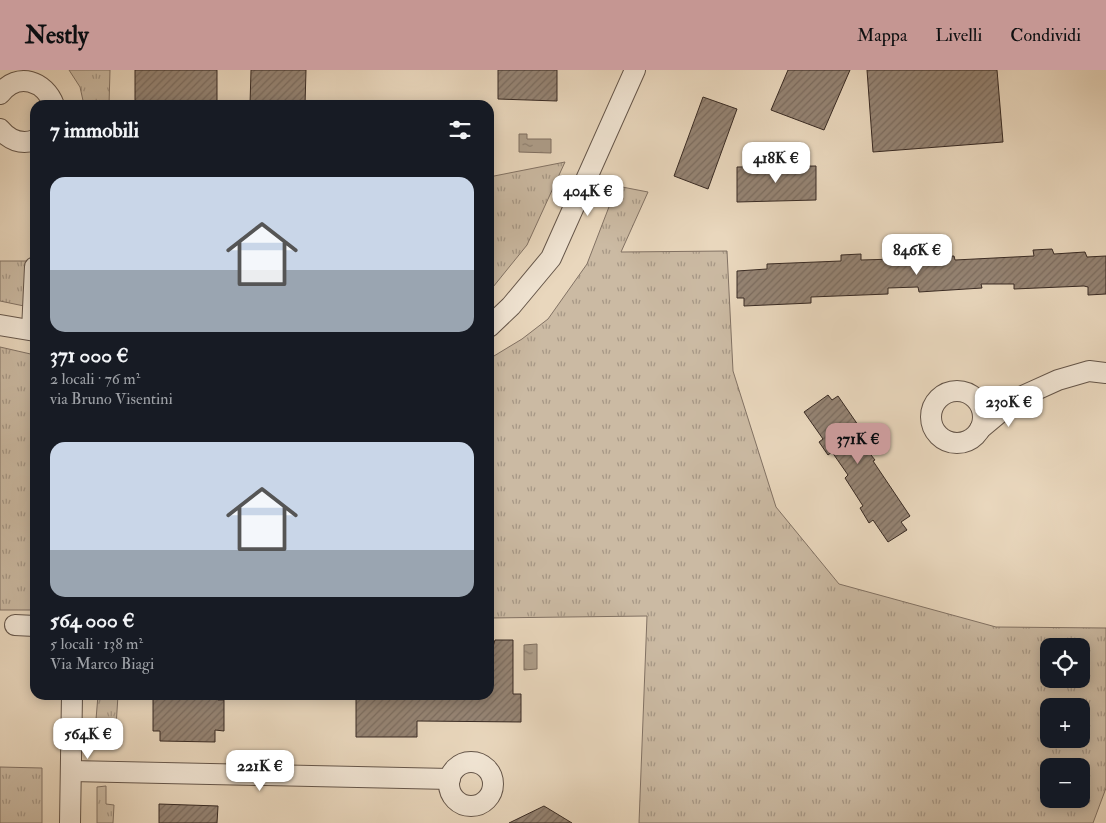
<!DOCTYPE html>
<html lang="it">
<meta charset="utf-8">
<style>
:root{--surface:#171b24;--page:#242831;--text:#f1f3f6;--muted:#9ea1a6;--accent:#c59692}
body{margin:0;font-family:"IM FELL Double Pica",serif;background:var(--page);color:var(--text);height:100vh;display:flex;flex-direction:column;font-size:19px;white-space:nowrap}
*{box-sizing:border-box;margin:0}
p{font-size:16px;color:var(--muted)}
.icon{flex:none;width:28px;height:28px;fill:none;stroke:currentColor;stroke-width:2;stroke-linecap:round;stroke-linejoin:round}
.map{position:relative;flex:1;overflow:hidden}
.sheet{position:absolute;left:30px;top:30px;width:464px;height:600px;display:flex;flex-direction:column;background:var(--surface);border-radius:15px;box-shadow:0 2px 12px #0003}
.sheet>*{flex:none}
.controls{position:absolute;left:1040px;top:568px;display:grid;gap:10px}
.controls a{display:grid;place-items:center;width:50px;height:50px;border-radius:10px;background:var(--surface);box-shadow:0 2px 12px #0003;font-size:25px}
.price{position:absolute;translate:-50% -42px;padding:0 11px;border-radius:10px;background:#fff;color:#222;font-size:16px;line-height:32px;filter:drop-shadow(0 1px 2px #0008)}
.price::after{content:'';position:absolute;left:50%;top:30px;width:15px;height:11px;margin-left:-8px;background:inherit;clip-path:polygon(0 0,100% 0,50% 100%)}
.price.on{background:var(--accent);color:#111}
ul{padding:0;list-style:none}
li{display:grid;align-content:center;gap:10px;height:265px;padding:0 20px}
li span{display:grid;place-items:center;height:155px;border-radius:15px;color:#555}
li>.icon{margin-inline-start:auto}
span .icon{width:90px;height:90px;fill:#fffc;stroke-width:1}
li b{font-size:21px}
h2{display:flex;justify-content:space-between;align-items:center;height:60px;padding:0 20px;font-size:21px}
header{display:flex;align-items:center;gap:30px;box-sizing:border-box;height:70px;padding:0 25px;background:var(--accent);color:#111}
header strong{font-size:24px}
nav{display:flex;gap:28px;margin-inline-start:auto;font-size:18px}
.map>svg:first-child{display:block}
.park{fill:url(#park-tufts);stroke:#827264;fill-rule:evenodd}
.water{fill:url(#water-ripples);stroke:#7f6f61}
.building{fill:url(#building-hatch);stroke:#392b24}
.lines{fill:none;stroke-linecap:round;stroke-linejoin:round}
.minor-casing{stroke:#65564a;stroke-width:22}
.minor{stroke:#f1e5d4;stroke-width:20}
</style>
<header>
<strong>Nestly</strong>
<nav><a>Mappa</a><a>Livelli</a><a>Condividi</a></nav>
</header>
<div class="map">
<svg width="1106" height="753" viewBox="0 0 1106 753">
<defs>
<pattern id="park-tufts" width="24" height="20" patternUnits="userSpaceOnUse" patternTransform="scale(1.25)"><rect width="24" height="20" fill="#cbbaa3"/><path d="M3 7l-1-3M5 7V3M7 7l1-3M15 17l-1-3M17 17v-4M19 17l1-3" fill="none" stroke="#a69785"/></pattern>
<pattern id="water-ripples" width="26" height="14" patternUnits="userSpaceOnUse" patternTransform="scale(1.25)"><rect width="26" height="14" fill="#ad9d89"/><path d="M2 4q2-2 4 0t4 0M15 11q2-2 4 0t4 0" fill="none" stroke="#8e8070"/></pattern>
<pattern id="building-hatch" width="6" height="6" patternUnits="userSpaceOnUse" patternTransform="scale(1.25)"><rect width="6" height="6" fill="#958474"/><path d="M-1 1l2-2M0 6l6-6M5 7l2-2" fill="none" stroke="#7b6c5f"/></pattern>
</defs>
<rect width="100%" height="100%" fill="#e9d7bd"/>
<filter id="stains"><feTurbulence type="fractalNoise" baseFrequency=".004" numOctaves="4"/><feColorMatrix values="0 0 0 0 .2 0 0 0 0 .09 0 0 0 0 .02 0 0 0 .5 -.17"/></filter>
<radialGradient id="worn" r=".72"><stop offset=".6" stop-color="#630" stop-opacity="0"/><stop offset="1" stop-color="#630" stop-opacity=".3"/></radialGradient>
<g class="park">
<polygon points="69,0 110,0 109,35 84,35 80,17"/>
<polygon points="565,92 527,175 489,222 489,107"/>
<path d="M617,116L648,122L621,182L727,181L733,301L776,437L839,514L996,557L1106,558V718L1093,753H639L647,546L489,548V289L522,269L548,249L587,194ZM1049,576H1081V609H1049ZM1081,636V669H1049V636ZM1081,696V729H1049V696Z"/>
<polygon points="0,191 27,191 24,236 0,231"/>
<polygon points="0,277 35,285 35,540 0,540"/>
<polygon points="98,625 118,625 115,673 94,674"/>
<polygon points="0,697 42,698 42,753 0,753"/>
<polygon points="106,716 106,734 114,735 113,753 97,753 97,717"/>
</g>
<g class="water">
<polygon points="519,64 527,64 527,69 551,69 551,83 519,82"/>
<polygon points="537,574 537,599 524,600 524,575"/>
</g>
<g class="building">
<rect x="135" y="0" width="82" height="35"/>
<polygon points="251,0 306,0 305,35 250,35"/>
<polygon points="498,0 557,0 557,31 498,29"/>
<polygon points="788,0 850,0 824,60 771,40"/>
<polygon points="867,0 997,0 1003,72 873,82"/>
<polygon points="703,27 737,39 708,119 674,106"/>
<polygon points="816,96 816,130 737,132 737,97"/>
<polygon points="1052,179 1054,184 1085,182 1087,187 1106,186 1106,224 1088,225 1088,217 1084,216 1014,219 1014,214 981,214 982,218 919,222 918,217 888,218 888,224 811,227 811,233 744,236 744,228 737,228 737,201 767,199 767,194 841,191 841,185 861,184 861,190 895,189 895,193 939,190 940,187 954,186 955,190 1034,186 1033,180"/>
<polygon points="828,325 832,330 838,326 876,381 871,385 875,390 873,391 910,446 901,452 907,460 888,472 873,450 869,453 860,438 863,436 845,408 848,405 832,382 828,385 819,372 823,369 804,342"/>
<polygon points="495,570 513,570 513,624 521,624 521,652 417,651 417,667 356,667 356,629 445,629 445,625 489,625 489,580 492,580"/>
<polygon points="160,625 218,625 218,630 224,630 224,661 215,660 215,672 160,671 160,661 153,661 153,629 160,629"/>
<polygon points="159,734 218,736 217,753 159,753"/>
<polygon points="544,736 572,753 509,753"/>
</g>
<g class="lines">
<defs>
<g id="minor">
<path d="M0,24C18,1 45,11 54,35"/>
<path d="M0,59C9,70 21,75 35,70"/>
<polyline points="0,255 35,261"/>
<polyline points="489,257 511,236 551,188 635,0"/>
<polyline points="32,260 35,197"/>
<circle cx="957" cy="347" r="26"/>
<polyline points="980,359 1016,329 1058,310 1089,301 1106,303"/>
<polyline points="15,555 35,556"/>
<circle cx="471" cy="714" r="22"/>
<polyline points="71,701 450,709"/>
<polyline points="70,753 72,625"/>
</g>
</defs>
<use href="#minor" class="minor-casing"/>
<use href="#minor" class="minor"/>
</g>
<rect width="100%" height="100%" filter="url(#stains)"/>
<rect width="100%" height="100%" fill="url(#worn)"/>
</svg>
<div class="controls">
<a><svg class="icon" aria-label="locate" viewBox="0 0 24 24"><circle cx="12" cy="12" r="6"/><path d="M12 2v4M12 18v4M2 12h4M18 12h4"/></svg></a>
<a>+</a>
<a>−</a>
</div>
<b class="price" style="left:776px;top:114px">418K €</b>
<b class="price" style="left:588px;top:147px">404K €</b>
<b class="price" style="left:917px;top:206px">846K €</b>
<b class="price" style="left:1009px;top:358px">230K €</b>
<b class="price on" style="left:858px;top:395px">371K €</b>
<b class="price" style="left:88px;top:690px">564K €</b>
<b class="price" style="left:260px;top:722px">221K €</b>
<section class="sheet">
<h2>7 immobili<svg class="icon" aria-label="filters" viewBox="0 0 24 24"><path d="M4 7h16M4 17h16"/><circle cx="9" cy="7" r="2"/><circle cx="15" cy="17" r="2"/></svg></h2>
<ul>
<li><span style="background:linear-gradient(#c9d6e8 60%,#9aa5b1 0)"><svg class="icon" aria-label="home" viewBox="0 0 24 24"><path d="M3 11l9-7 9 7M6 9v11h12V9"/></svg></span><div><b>371 000 €</b><p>2 locali · 76 m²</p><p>via Bruno Visentini</p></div></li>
<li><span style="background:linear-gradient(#c9d6e8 70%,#9aa5b1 0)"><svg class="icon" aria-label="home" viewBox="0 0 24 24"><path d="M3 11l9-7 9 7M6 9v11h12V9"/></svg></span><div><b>564 000 €</b><p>5 locali · 138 m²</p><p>Via Marco Biagi</p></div></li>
</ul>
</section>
</div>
